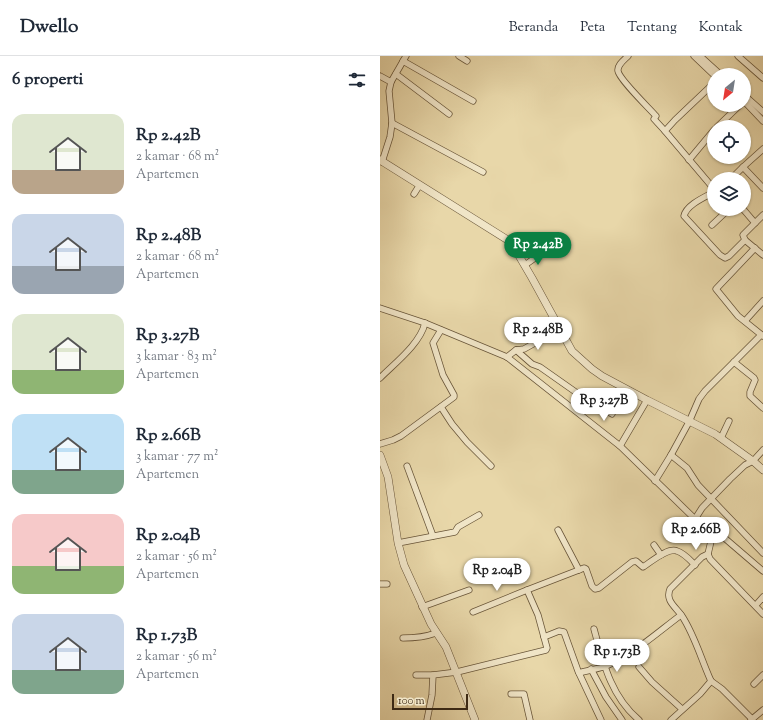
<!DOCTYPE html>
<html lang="id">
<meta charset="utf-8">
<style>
:root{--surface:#fff;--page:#f6f6f7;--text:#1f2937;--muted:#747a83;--line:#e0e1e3;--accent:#0b8043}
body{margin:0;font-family:"Sorts Mill Goudy",serif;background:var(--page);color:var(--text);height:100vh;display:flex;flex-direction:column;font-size:15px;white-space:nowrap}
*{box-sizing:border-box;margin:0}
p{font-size:13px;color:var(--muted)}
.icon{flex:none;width:22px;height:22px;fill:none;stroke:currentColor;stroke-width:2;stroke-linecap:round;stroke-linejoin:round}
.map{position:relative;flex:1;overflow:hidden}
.panel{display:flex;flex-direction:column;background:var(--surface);width:380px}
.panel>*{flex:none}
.needle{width:26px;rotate:210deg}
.fabs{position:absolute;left:327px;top:12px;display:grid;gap:8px}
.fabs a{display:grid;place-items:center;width:44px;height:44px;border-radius:50%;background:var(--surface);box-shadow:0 1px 3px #0004;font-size:20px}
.scale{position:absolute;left:12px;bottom:10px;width:76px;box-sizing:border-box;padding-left:4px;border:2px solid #3e2a14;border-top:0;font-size:11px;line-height:14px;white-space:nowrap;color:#3e2a14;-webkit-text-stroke:3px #f0e5c7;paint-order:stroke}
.price{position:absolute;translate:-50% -34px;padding:0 9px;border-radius:14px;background:#fff;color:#222;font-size:13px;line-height:26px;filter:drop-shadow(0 1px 2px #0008)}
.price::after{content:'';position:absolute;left:50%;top:24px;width:12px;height:9px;margin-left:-6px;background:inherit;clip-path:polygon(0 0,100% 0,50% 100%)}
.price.current{background:var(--accent);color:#fff}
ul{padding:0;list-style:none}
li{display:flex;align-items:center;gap:12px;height:100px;padding:0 12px}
li span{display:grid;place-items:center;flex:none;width:112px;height:80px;border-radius:12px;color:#555}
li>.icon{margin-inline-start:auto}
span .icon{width:48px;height:48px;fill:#fffc;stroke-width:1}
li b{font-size:17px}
h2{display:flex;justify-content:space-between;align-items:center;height:48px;padding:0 12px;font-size:17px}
header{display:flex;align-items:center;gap:24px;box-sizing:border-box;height:56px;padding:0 20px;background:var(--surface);border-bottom:1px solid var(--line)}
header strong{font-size:19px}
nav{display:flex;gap:22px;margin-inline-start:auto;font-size:14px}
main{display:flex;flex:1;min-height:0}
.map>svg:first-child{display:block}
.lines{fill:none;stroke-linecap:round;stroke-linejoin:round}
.minor-casing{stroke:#685539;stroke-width:7}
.tertiary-casing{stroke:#685539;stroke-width:8}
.minor{stroke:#f0e5c7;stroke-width:5.5}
.tertiary{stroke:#f0e5c7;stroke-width:7}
</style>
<header>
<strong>Dwello</strong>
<nav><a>Beranda</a><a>Peta</a><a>Tentang</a><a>Kontak</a></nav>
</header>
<main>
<section class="panel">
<h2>6 properti<svg class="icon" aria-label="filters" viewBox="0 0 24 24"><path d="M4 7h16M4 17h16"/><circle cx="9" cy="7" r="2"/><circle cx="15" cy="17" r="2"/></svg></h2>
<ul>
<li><span style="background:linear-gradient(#dfe7d0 70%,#b9a48a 0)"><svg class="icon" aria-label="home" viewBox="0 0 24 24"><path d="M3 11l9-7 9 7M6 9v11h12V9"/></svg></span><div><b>Rp 2.42B</b><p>2 kamar · 68 m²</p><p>Apartemen</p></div></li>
<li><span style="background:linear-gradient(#c9d6e8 65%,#9aa5b1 0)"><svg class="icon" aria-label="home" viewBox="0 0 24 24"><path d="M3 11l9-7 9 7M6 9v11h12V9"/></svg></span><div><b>Rp 2.48B</b><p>2 kamar · 68 m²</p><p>Apartemen</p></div></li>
<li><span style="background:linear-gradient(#dfe7d0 70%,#8fb573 0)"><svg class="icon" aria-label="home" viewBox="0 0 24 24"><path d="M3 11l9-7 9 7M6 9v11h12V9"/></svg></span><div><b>Rp 3.27B</b><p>3 kamar · 83 m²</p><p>Apartemen</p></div></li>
<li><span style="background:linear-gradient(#bfe0f5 70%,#7fa58c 0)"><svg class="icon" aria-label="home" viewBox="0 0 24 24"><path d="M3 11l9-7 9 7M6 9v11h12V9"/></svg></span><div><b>Rp 2.66B</b><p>3 kamar · 77 m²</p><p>Apartemen</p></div></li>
<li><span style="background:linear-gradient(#f6c9c9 65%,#8fb573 0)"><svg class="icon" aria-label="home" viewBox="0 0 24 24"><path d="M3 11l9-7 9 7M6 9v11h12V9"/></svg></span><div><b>Rp 2.04B</b><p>2 kamar · 56 m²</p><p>Apartemen</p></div></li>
<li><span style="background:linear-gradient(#c9d6e8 70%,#7fa58c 0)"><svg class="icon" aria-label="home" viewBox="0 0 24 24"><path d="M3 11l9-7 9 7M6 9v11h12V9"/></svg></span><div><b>Rp 1.73B</b><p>2 kamar · 56 m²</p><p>Apartemen</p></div></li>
</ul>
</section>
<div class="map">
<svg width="383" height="664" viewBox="0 0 383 664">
<rect width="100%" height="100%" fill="#e8d7a9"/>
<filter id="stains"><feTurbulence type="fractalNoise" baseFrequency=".005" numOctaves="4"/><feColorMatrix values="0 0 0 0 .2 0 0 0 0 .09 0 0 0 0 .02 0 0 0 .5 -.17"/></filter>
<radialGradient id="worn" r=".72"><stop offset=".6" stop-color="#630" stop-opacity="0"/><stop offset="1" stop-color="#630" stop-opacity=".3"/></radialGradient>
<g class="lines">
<defs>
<g id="minor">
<polyline points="79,0 87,5"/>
<path d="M248,0C244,4 237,9 238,15C239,23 269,52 276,60L274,63L285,75"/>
<polyline points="314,0 334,19"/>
<polyline points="320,0 341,19"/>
<polyline points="358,0 383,22"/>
<polyline points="23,5 93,45"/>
<polyline points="16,18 69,58"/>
<polyline points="0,20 11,26"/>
<polyline points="334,27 295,64 285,75 334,133"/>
<polyline points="364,39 383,56"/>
<polyline points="364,45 383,65"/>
<polyline points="12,67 103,116"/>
<polyline points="337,71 360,49"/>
<polyline points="309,104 334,74"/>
<polyline points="2,106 10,81 12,67 9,35 11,26 26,0"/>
<polyline points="363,111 383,93"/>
<polyline points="351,123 363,111 383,132"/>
<path d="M334,136C325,141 306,149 304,160L340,199L345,202L349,200L365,184"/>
<polyline points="34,138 39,130"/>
<polyline points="363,153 375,167"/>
<polyline points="383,159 363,179 365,184 383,199"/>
<polyline points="332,169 349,153"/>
<polyline points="375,192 336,233 358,260 383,280"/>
<polyline points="145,209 162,197"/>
<polyline points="0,252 45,267 127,301 240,390 315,463 332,481 328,498 330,503 383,558"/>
<polyline points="365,265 383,245"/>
<polyline points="136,294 152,308 160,311 197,337 232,358"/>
<polyline points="127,301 136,294 144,293 180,273"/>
<polyline points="354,306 374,322 375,324 370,336 370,340 383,352"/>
<path d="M0,322C15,307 40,288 45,267"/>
<polyline points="61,351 72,368 87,386 111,410"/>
<polyline points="341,382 349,365"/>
<polyline points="0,388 13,384 21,380 74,341 74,339 63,319 53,287 61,274"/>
<polyline points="240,390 267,344"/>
<polyline points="291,399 309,366 319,343 325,335 381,279"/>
<polyline points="27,410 53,480"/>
<polyline points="275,425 291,399 307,412 318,429 383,497"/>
<polyline points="315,463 322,452 350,423 365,409 373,405 383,394"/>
<polyline points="178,474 199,514"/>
<polyline points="332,481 336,478 341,479 383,515"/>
<polyline points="18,487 75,476 78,471 99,459"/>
<polyline points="274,489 281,499"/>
<path d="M328,498L322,501L290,533C285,545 296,551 302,560C315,580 321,603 331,625"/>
<polyline points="0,528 7,528"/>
<polyline points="376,549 383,541"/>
<polyline points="42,551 89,534"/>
<polyline points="93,556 147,534"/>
<path d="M214,573C223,606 231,641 259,664"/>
<polyline points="164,581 179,575 184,576 198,615 221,664"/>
<path d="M23,582C35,582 45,581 56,577"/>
<polyline points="259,611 272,626 302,653"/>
<polyline points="211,613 226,641 242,664"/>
<path d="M199,617C208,614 219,613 226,610C253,599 278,576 301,559"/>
<polyline points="36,619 53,619"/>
<polyline points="374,628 383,619"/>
<polyline points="131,638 144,638 150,664"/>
<path d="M47,664L52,639L53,619L77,616L166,594L167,592L158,559L147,534L204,512L206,513L212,530L215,533L219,532L252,506L256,505L263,511C271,506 288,491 297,495C304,497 310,504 315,509"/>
<polyline points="291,664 320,638 331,625 342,633 372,663"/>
<polyline points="371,664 383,654"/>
</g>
<g id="tertiary">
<polyline points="0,104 131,186 152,222 192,295 212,313 222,320 267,344 335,378 373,405 383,414"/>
<polyline points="0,399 8,421 18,487 24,509 51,568 66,591 95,664"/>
</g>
</defs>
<use href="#minor" class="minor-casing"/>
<use href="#tertiary" class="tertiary-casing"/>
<use href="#minor" class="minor"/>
<use href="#tertiary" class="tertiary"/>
</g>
<rect width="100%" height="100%" filter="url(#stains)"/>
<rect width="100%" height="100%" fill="url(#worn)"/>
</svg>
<div class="fabs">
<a><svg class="needle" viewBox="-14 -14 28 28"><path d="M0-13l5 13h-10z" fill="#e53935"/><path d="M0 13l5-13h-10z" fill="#747a83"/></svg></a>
<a><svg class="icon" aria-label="locate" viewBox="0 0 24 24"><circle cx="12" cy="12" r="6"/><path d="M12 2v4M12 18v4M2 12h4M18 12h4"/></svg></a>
<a><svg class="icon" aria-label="layers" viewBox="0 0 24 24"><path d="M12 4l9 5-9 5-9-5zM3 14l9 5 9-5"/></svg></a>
</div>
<div class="scale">100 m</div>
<b class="price current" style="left:158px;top:210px">Rp 2.42B</b>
<b class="price" style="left:158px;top:295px">Rp 2.48B</b>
<b class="price" style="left:224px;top:366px">Rp 3.27B</b>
<b class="price" style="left:316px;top:495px">Rp 2.66B</b>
<b class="price" style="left:117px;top:536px">Rp 2.04B</b>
<b class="price" style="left:237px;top:617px">Rp 1.73B</b>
</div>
</main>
